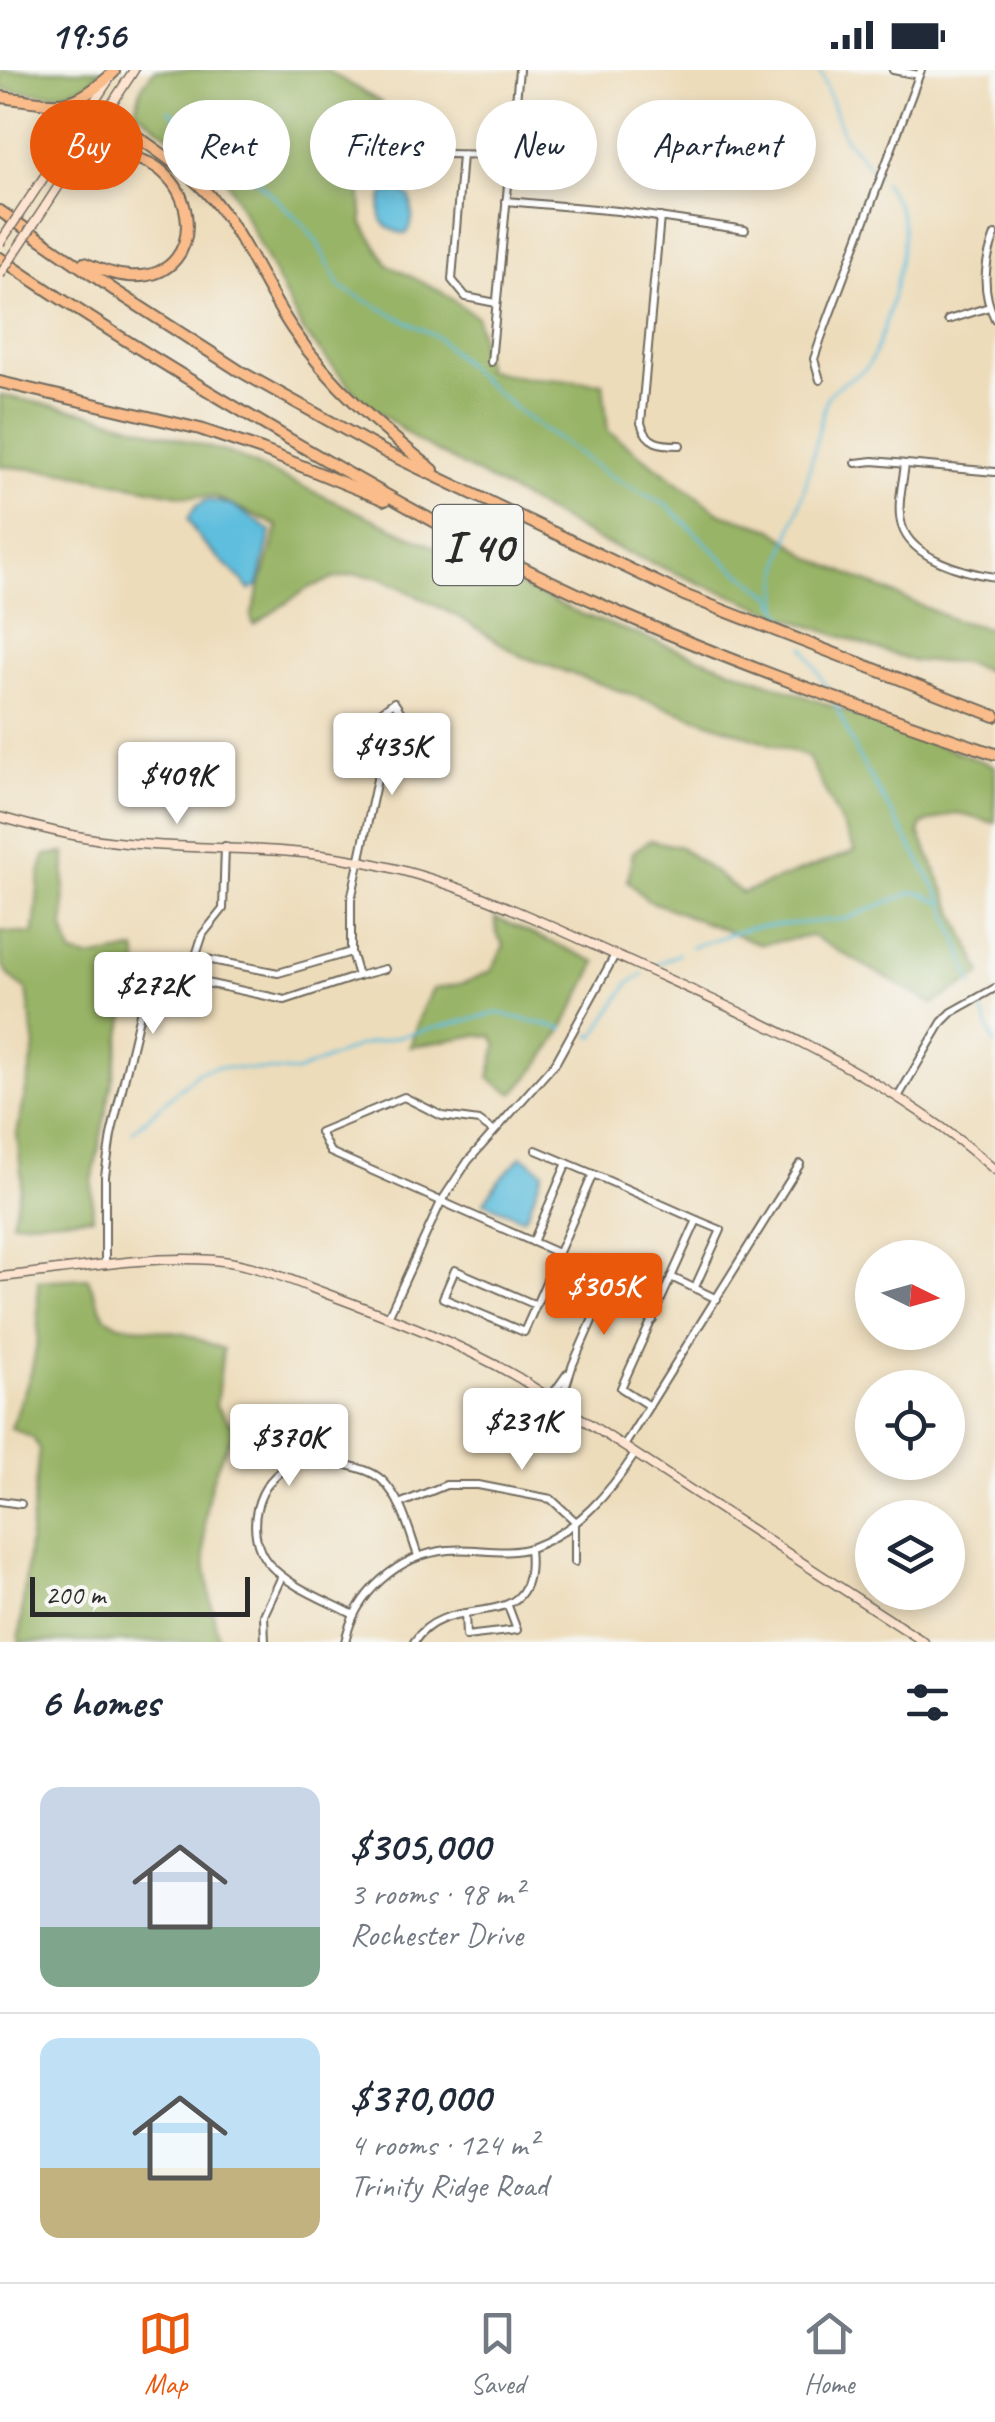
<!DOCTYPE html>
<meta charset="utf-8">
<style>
:root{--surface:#fff;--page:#f6f6f7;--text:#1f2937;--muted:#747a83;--line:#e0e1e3;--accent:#ea580c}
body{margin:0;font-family:Caveat,sans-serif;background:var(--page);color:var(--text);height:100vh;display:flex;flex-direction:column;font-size:38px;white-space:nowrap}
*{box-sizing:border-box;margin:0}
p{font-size:32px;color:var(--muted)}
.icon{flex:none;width:55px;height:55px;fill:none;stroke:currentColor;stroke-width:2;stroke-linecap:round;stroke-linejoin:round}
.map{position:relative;height:1572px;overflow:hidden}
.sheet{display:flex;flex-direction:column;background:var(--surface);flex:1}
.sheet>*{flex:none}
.hud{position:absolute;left:30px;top:30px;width:935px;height:90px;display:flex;gap:20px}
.needle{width:65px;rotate:95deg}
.buttons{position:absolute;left:855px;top:1170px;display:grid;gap:20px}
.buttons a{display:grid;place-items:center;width:110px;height:110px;border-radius:50%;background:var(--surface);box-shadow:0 5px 15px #0003;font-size:50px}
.scale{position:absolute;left:30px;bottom:25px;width:220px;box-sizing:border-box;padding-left:10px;border:5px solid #2b2b2b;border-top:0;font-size:28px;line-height:35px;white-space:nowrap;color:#2b2b2b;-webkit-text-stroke:8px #f6f6f2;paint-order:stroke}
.price{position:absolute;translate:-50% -85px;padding:0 22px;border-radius:10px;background:#fff;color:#222;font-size:32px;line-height:65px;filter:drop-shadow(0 2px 5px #0008)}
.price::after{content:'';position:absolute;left:50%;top:60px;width:30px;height:22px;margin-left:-15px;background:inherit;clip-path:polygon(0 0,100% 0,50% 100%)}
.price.current{background:var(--accent);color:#fff}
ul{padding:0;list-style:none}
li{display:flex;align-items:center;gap:30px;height:250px;padding:0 40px}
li+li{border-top:2px solid var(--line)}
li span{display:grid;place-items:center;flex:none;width:280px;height:200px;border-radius:20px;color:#555}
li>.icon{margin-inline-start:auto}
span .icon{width:120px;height:120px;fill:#fffc;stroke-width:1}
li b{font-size:42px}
h2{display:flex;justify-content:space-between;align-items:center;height:120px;padding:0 40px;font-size:42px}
.tag{padding:0 35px;border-radius:45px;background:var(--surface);box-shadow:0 5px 15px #0003;font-size:35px;line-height:90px}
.tag.current{background:var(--accent);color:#fff}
.status{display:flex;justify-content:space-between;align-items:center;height:70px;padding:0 50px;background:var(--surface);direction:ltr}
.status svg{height:28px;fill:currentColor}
.tabs{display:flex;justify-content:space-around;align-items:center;height:140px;border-top:2px solid var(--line);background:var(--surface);font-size:28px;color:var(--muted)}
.tabs a{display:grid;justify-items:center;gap:5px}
.tabs .current{color:var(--accent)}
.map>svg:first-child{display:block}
.forest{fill:#98b466;stroke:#627048;stroke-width:2.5}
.water{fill:#5ebedd;stroke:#447484;stroke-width:2.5}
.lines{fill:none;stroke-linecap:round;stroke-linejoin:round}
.stream{stroke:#5ebedd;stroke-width:2.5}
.street-casing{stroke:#6f695d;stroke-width:10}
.secondary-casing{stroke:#6f695d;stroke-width:11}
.highway-casing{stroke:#6f695d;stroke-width:14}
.street{stroke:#fff;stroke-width:6}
.secondary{stroke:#fde4d0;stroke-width:8}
.highway{stroke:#f9bc8a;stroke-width:10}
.secondary-bridge-casing{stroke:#6f695d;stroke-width:11;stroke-linecap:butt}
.secondary-bridge{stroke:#fde4d0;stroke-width:8}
.labels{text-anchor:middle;stroke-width:10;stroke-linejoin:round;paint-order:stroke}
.shield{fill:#f6f6f2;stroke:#686867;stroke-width:2.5}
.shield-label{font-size:45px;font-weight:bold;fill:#2b2b2b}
</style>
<div class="status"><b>19:56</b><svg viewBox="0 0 49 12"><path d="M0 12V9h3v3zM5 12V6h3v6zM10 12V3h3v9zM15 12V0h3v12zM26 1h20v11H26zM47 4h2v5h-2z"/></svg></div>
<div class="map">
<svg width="995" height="1572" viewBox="0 0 995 1572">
<rect width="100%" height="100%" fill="#f6f6f2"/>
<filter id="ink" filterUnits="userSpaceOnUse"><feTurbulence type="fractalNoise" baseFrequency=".01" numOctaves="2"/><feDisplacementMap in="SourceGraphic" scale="20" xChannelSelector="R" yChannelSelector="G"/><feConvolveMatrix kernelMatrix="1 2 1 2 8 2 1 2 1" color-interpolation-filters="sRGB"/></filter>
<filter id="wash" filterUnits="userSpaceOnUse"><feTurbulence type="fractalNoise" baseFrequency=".0048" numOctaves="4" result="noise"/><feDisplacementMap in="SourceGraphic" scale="40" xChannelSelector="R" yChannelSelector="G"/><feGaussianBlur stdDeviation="2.25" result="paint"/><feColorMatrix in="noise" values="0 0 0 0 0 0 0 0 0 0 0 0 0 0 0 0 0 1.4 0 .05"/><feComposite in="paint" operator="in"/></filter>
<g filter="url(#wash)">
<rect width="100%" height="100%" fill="#eddcba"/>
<g class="forest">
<path d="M0,0H101C80,33 33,23 0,19Z"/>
<polygon points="154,0 326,0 382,33 364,62 359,104 363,154 388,195 440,221 477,247 485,300 520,307 603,313 608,361 721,444 773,459 811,488 954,550 995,560 995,603 963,593 913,591 807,555 697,512 600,471 416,370 360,328 303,261 226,108 135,40 142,16"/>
<polygon points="0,325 89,343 229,383 581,544 995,696 995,753 956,743 922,754 919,763 982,904 933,934 812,866 760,874 647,830 628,811 633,782 650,770 680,777 742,823 855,781 808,687 521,586 462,549 382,508 356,504 333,509 308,518 254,555 251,547 278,456 215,427 185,426 66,402 0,396"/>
<path d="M65,783L64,858L72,884L89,888L136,880L140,904L128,930L92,1112L93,1147L12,1152L22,1110L17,1064L35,977L27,920C0,901 0,895 0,861L33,864C39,838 35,809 46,785Z"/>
<path d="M495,848L597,892C573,939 552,987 513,1024L489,1008L497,975L492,966L478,965L410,977L422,939L433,919L464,913L491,901L504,876L497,864Z"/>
<path d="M88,1208L104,1246L120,1255L185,1264L223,1279L216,1336L236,1360C190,1429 203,1496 219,1572H19L39,1379L33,1368L11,1358L31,1303L38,1269V1211Z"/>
</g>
<g class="water">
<path d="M401,121L410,127C412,139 415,155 406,164C380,159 376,146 384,123Z"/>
<path d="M207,430L232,435L271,461L258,516L250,520C231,495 200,478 188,449L195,437Z"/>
<polygon points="522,1086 543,1101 527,1144 522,1148 484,1132 499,1110"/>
</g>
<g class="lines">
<g class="stream">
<polyline points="820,0 844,67 877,106"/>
<polyline points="169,40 186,57 222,78 303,154 317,172 341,218 437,267 479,308 527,348 607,404 669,437 728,494 772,526 794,562"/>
<path d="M779,534C775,491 791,467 802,427C812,394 818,360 827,327C837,313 852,310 865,299C882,283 907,178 903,155C901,138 892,126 883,112"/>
<polyline points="804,577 829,622"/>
<polyline points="835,634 858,686 944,832 973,916"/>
<polyline points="691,877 749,858 846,849 913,822 924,824 943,834"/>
<polyline points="658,894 679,884"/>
<polyline points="980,936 995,974"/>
<polyline points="590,965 594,967 629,913 643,904"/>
<polyline points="132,1062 198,1002 216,997 296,1002 358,976 498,943 564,959"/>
</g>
</g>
</g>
<g filter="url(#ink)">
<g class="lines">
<defs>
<g id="street">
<polyline points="893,0 919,5"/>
<polyline points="462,85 452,210 466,227 496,233"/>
<polyline points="384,93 397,83 496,85"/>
<polyline points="506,131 618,141 745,160"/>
<path d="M660,147L641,353C647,374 660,375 680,375"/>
<path d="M995,165C984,194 981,221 995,249"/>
<polyline points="948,250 989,237"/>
<polyline points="491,292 519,0"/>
<polyline points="820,310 814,289 821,268 921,0"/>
<polyline points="856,393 873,391 995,402"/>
<path d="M905,394C903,413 896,437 902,456C912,489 966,503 995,507"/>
<polyline points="196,887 278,903 351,882 351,830 388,658 404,647 394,632 379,643 388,658"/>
<polyline points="358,906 385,899"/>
<polyline points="188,909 285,930 358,906 351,882"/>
<polyline points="898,1027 942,952 952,942 995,918"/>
<polyline points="493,1061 479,1051 442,1046 404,1027 320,1062 330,1082 558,1183"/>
<polyline points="536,1080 593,1104"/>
<polyline points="533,1172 567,1093"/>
<polyline points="105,1195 105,1106 111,1065 142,935 149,929 176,925 185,919 203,864 223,839 225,776"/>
<polyline points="549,1205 653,1250"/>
<polyline points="671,1207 717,1229"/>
<polyline points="695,1217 721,1160 697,1150"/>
<polyline points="536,1235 524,1262 443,1228 455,1200 536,1235 593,1104 697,1150 621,1318 649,1336"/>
<polyline points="388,1247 441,1132 468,1091 556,992 615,885"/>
<polyline points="550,1328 567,1304"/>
<polyline points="560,1334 573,1294 602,1228"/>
<polyline points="624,1376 800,1094"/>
<polyline points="0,1431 21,1434"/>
<polyline points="399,1434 446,1415 478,1415 551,1429 575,1451 575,1492"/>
<polyline points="465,1543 466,1566 517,1560 508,1536"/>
<path d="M354,1545C326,1530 289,1517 268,1493C243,1463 256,1408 293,1395C311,1389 329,1392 347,1395C359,1398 372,1401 382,1410C402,1429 409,1461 418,1486"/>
<polyline points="265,1572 264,1545 282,1506"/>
<path d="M345,1572C355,1523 398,1485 448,1480C477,1477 505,1487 533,1477C578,1460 610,1422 635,1384"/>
<path d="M414,1572C450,1516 539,1572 529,1479"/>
</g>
<g id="secondary">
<polyline points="30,128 110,8"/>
<polyline points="45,137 134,0"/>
<path d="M0,747C41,759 83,769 126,773C204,780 282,776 360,791C457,809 546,854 635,894C761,952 890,1007 995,1100"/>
<path d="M0,1207C68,1200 145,1185 213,1190C253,1193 293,1211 330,1225C395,1249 459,1273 519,1308L924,1572"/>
</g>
<g id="highway">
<path d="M0,27C59,33 68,45 114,2"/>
<path d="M86,46L105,44C139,69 179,92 208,124C244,164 263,216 293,260C331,316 381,358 433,400"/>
<path d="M62,111C78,103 94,91 112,88C198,77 218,212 129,206C113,205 99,199 84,193"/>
<polyline points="0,141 117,222 238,300 385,382 684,525 995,646"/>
<path d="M0,188C96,254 195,314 296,373C397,432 498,489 604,536C732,593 863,639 995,684"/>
<polyline points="0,312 200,359 262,380 385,430"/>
</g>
</defs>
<use href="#street" class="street-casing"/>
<use href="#secondary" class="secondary-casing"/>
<use href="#highway" class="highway-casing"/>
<use href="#street" class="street"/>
<use href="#secondary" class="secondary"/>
<use href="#highway" class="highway"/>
<defs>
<g id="secondary-bridge">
<polyline points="0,173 30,128"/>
<polyline points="0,205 45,137"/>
</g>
</defs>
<use href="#secondary-bridge" class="secondary-bridge-casing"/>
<use href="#secondary-bridge" class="secondary-bridge"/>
</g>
</g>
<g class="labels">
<rect class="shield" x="433" y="435" width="90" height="80" rx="8"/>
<g class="shield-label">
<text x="478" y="491">I 40</text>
</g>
</g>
</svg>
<div class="buttons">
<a><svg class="needle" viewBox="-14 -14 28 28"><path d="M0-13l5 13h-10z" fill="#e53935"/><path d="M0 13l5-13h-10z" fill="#747a83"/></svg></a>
<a><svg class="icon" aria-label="locate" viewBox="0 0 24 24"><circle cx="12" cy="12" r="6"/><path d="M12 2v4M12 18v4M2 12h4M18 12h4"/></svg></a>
<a><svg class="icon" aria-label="layers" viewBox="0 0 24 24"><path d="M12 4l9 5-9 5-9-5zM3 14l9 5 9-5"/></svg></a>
</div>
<div class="scale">200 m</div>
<b class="price" style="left:392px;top:728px">$435K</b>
<b class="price" style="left:177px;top:757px">$409K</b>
<b class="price" style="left:153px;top:967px">$272K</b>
<b class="price current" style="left:604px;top:1268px">$305K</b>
<b class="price" style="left:522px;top:1403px">$231K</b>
<b class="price" style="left:289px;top:1419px">$370K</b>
<div class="hud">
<a class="tag current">Buy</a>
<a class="tag">Rent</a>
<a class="tag">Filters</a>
<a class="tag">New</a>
<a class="tag">Apartment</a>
</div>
</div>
<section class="sheet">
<h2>6 homes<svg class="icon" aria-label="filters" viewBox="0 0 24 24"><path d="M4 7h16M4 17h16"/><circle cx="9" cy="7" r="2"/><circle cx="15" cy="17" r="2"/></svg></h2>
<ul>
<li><span style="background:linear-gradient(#c9d6e8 70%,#7fa58c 0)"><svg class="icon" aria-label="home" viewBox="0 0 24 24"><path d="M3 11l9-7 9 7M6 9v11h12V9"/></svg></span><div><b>$305,000</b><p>3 rooms · 98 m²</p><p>Rochester Drive</p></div></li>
<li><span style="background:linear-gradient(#bfe0f5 65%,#c2b280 0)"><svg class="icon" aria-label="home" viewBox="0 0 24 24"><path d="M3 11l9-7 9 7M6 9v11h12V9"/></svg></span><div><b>$370,000</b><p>4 rooms · 124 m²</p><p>Trinity Ridge Road</p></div></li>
</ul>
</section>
<nav class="tabs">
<a class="current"><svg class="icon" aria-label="map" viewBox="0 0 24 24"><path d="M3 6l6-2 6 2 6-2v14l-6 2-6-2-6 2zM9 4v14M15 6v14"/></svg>Map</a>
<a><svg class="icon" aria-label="saved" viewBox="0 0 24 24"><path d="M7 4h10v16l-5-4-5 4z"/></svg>Saved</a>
<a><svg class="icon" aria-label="home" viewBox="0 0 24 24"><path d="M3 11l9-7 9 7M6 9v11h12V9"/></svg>Home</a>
</nav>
